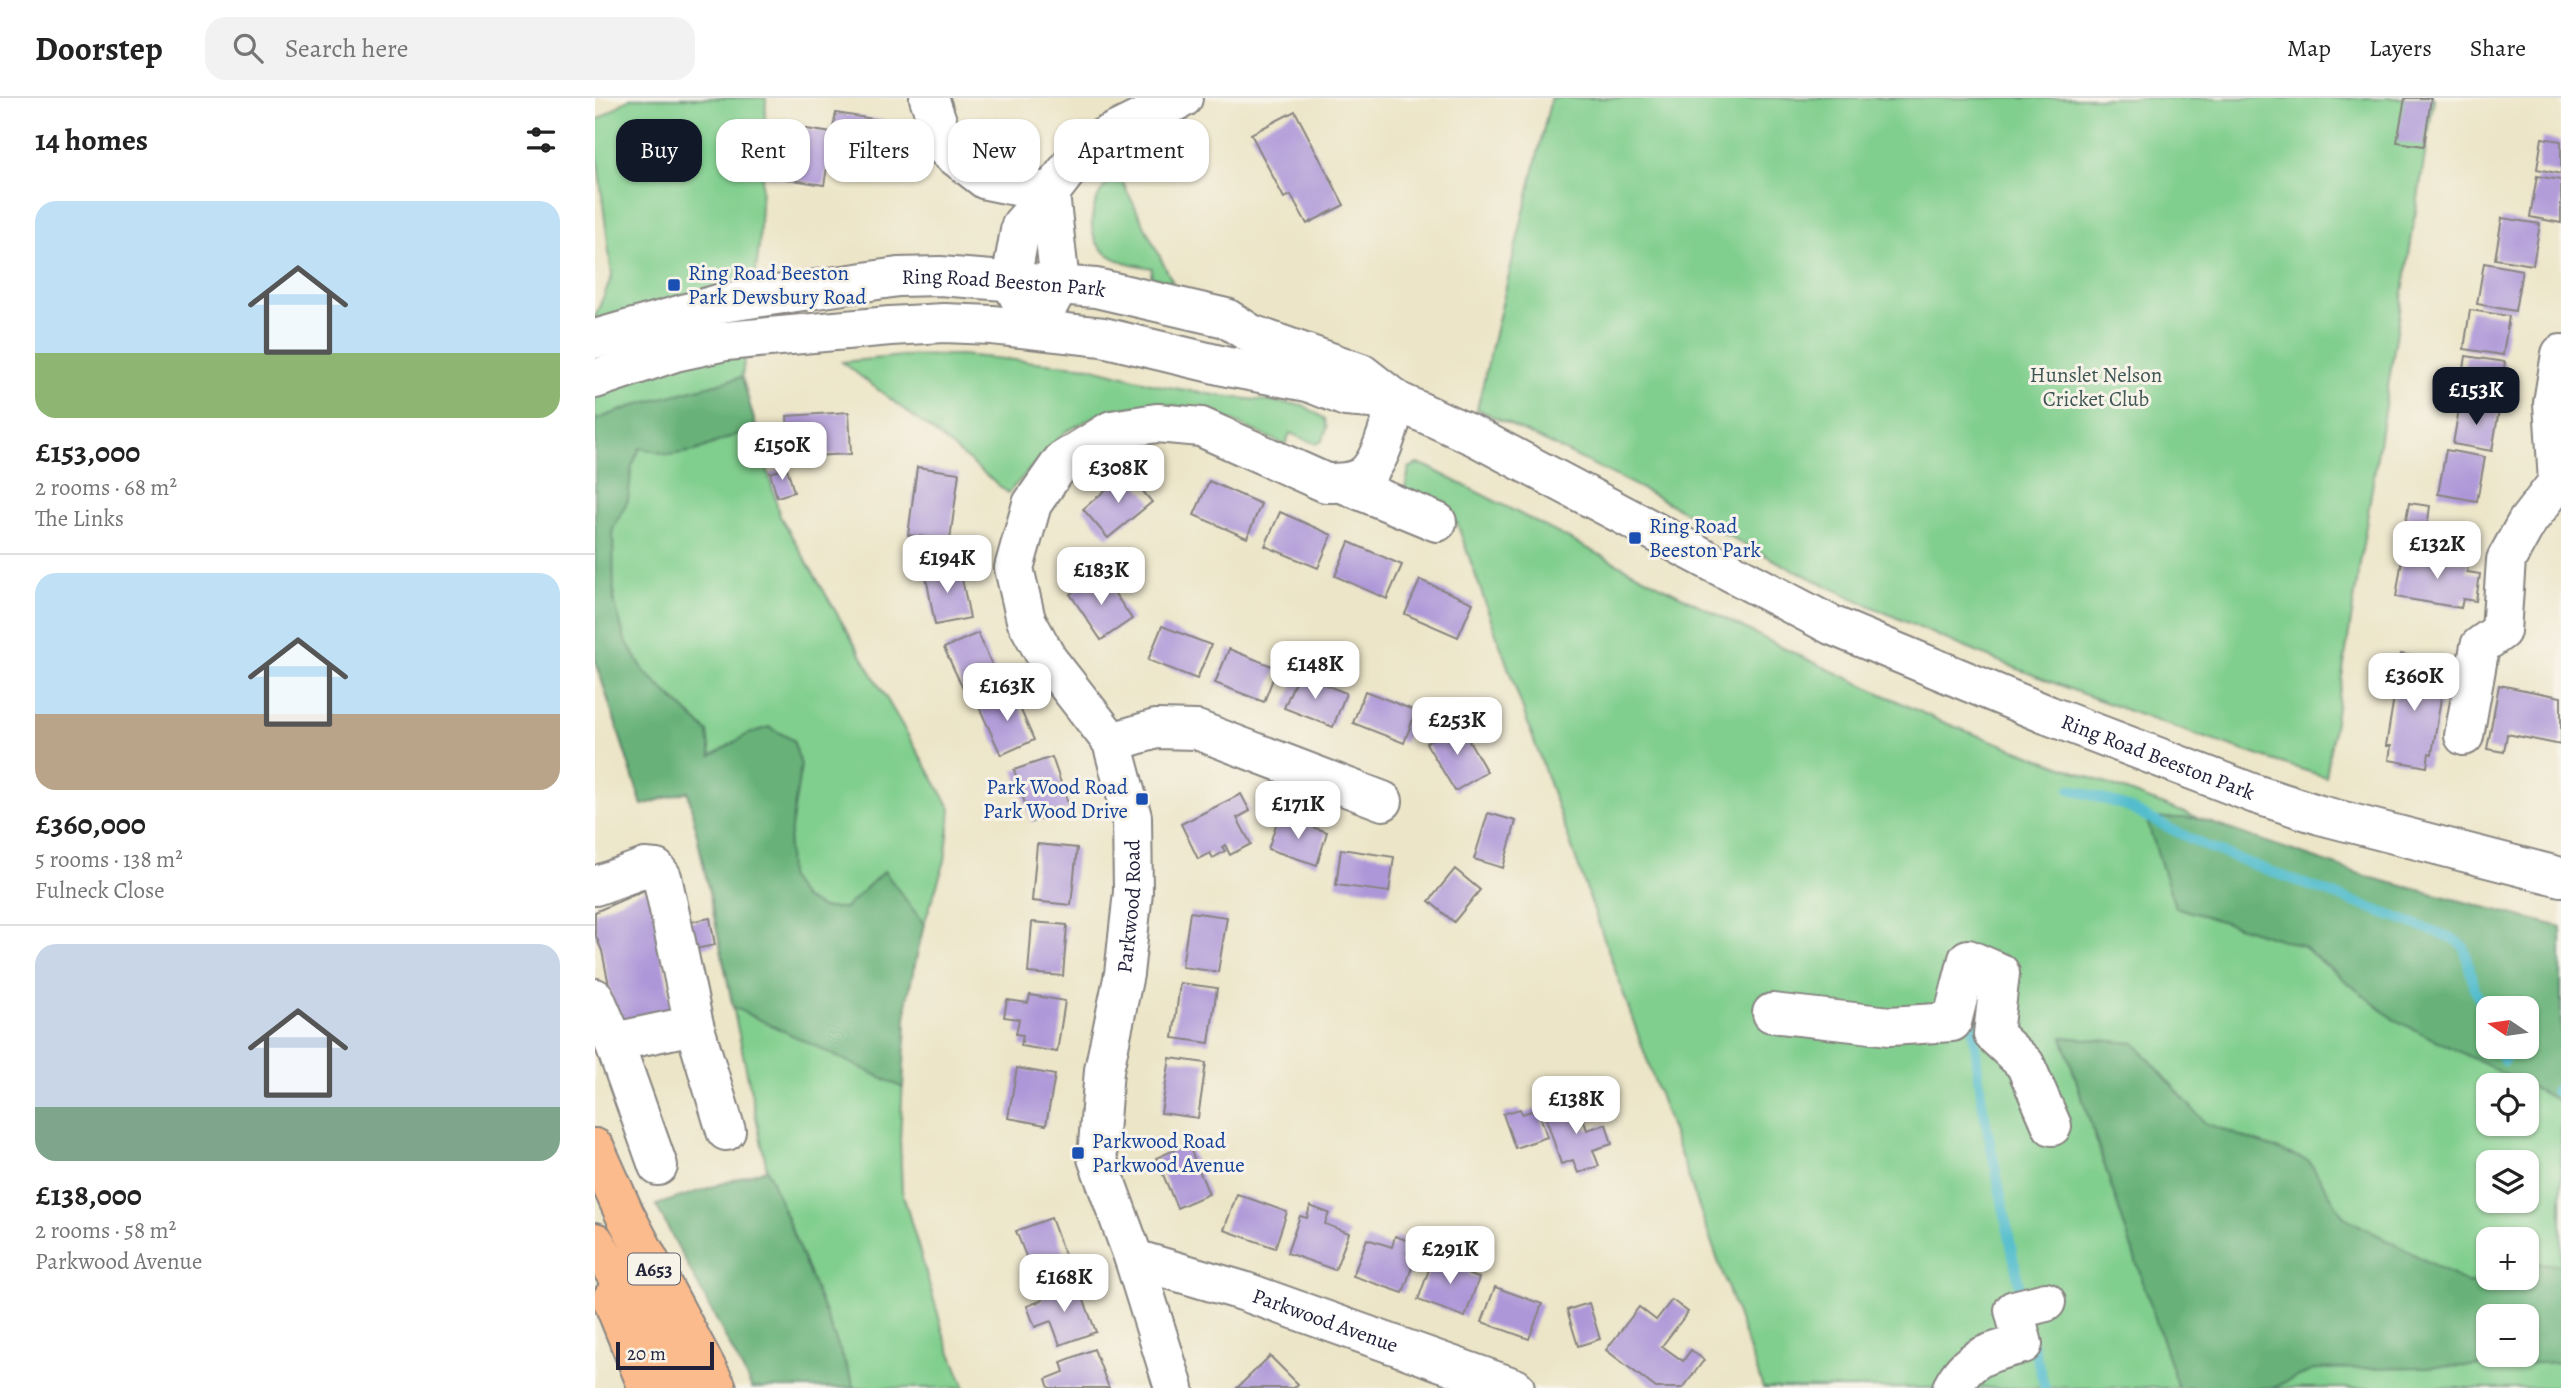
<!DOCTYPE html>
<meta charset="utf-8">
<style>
:root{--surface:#fff;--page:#f2f2f2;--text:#222;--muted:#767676;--line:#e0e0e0;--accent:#111827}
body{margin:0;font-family:Alegreya,serif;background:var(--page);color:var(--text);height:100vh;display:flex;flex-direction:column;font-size:26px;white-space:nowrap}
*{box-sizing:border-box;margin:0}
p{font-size:23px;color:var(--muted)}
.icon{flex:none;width:38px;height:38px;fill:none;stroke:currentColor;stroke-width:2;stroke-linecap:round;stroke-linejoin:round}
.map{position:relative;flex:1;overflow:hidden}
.sheet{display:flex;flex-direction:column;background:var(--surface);width:595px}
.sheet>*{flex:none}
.top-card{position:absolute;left:21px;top:21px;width:665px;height:63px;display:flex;gap:14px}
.needle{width:46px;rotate:283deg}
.controls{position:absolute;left:1881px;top:898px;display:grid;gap:14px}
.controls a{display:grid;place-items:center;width:63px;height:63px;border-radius:14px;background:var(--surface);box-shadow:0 2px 5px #0004;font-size:35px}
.scale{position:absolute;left:21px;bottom:18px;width:98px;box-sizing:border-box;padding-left:7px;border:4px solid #22223b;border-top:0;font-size:19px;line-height:24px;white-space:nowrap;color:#22223b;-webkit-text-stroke:5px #f7f3e8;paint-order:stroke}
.price{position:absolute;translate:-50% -60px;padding:0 16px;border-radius:14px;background:#fff;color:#222;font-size:23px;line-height:46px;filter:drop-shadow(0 2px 4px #0008)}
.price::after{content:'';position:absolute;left:50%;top:42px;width:21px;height:16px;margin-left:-10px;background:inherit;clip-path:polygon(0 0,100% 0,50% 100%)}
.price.active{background:var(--accent);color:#fff}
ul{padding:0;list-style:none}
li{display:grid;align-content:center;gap:14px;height:371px;padding:0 35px}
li+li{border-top:2px solid var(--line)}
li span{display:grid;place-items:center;height:217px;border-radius:21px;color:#555}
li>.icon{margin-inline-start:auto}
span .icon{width:126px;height:126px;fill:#fffc;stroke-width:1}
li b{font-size:30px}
h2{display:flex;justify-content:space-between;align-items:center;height:84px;padding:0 35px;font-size:30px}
.tag{padding:0 24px;border-radius:21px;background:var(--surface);box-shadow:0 2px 5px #0004;font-size:24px;line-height:63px}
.tag.active{background:var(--accent);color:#fff}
header{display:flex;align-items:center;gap:42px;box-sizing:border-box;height:98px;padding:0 35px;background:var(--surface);border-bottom:2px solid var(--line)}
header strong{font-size:33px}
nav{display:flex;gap:38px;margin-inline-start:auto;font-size:24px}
.search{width:490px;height:63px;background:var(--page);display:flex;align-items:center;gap:18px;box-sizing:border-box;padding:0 24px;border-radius:21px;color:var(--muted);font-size:26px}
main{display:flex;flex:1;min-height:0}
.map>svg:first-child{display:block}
.green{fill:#81cf8e;stroke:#527864;stroke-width:2;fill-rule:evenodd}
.forest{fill:#68b279;stroke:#456a5a;stroke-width:2;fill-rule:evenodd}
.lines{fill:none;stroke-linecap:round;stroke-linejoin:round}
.stream{stroke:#52bdcd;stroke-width:10}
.building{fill:#ae97d8}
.minor-casing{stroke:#878481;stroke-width:42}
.major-casing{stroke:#878481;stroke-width:42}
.minor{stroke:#fff;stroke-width:38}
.major{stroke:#fbbb8c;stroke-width:38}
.transit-dot{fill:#1a4fb4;stroke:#f7f3e8;stroke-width:2.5}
.labels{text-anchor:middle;stroke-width:6;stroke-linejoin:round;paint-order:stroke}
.shield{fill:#f7f3e8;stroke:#62616f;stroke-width:2}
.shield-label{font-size:19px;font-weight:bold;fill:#22223b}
.transit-label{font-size:21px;fill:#164399;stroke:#f7f3e8;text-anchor:start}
.street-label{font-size:21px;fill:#22223b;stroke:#f7f3e8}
.park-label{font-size:21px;fill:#3e5654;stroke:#f7f3e8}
</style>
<header>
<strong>Doorstep</strong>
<div class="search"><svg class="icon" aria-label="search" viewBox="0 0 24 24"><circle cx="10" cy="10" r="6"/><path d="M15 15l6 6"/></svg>Search here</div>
<nav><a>Map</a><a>Layers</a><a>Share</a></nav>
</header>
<main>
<section class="sheet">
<h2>14 homes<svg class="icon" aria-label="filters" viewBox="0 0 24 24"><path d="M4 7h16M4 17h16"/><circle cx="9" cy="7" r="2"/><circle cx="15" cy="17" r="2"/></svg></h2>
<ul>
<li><span style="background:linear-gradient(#bfe0f5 70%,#8fb573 0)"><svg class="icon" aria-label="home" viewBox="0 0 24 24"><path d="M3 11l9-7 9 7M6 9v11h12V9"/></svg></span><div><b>£153,000</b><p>2 rooms · 68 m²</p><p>The Links</p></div></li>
<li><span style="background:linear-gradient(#bfe0f5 65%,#b9a48a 0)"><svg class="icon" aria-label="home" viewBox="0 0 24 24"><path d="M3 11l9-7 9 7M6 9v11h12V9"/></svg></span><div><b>£360,000</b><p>5 rooms · 138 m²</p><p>Fulneck Close</p></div></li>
<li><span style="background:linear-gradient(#c9d6e8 75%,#7fa58c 0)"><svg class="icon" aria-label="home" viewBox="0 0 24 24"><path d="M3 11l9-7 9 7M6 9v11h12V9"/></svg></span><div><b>£138,000</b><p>2 rooms · 58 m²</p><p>Parkwood Avenue</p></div></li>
</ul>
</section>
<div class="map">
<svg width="1966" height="1290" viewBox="0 0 1966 1290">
<rect width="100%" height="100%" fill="#f7f3e8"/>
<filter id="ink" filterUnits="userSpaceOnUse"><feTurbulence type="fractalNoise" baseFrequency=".0143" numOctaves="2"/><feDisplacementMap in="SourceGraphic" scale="14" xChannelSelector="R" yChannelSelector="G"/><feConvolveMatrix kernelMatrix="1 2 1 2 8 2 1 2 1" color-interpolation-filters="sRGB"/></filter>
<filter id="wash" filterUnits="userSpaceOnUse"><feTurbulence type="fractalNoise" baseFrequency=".00686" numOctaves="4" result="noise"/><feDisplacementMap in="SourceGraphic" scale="28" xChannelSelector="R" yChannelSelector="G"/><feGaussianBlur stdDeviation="1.57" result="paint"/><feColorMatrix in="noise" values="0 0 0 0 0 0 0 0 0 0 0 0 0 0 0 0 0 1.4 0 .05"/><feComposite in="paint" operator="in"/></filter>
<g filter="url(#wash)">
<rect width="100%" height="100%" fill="#ece5c7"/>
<g class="green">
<polygon points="35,0 171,0 164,149 147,279 185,418 356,711 350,763 329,826 312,901 305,1041 307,1093 350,1240 370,1290 260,1290 172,1071 93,693 47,707 0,561 0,219 17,178 0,41 0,24"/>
<path d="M956,0H1839L1731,679C1546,622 1363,553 1189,467C1142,443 1096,417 1049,392C994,364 938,338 882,311Z"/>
<path d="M523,75L578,185L556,179L557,170C541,167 524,165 511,155C484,134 500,91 523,75Z"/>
<polygon points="365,257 495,269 567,288 626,298 708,307 730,321 732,330 727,343 721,346 695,335 690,347 615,313 558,306 510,313 470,334 413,395 345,339 247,264 307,258"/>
<path d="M822,366L831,368L1188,550L1345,623L1643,735L1777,780L1966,829V1290H1168L862,425L820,406L810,392L814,370ZM1894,910H1932V948H1894ZM1894,987H1932V1026H1894ZM1894,1064H1932V1102H1894ZM1894,1141H1932V1180H1894ZM1894,1218H1932V1256H1894Z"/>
</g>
<g class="forest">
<polygon points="147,279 161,329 100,353 74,357 45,350 37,368 33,402 18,431 19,503 30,541 50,574 113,634 116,658 153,636 174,629 198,642 206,667 193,749 194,780 208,800 227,810 250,810 289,773 329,826 312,901 308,990 138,909 93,693 47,707 0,561 0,322 41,307"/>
<path d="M1551,720H1602L1777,780L1966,829V1004L1798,921L1707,848L1580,809ZM1894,910H1932V948H1894Z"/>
<path d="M1467,939L1540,945L1610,1025L1714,1063L1749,1119L1874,1186L1893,1178L1894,1180H1932V1164L1966,1167V1264L1885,1268L1721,1271L1676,1290H1583ZM1894,1218H1932V1256H1894Z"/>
<polygon points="172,1071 260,1290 157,1290 61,1107"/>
</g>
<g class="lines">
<g class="stream">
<polyline points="1475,691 1530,708 1610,748 1680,775 1857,840 1869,849 1879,889 1894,924"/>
<polyline points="1376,914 1387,1004 1427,1202"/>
<polyline points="1904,948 1909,963"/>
<polyline points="1960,993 1966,993"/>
<polyline points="1438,1247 1450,1290"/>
</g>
</g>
<g id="blocks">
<g class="building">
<polygon points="1810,0 1836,0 1829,48 1802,44"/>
<polygon points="700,13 749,107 712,126 696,97 689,100 656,36"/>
<polygon points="241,15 297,24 289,73 233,64 229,87 172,78 180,26 237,35"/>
<polygon points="1947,40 1966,43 1966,76 1942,71"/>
<polygon points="1942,78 1966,82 1966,125 1935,119"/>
<polygon points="1907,120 1945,126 1938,167 1900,161"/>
<polygon points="1889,165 1927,172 1920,213 1882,206"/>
<polygon points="1875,212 1914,218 1908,257 1869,251"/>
<polygon points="1871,258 1910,264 1904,303 1865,296"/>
<polygon points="1865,305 1904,312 1897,353 1858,346"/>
<polygon points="254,314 256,356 194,359 192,318"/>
<polygon points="1851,352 1890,359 1882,403 1843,396"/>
<polygon points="322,369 364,375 355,442 313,437"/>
<polygon points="192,370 199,394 182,399 175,375"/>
<polygon points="532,374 557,404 513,440 488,411"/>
<polygon points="614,383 666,406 652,440 599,417"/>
<polygon points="1814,405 1835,408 1831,437 1809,433"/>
<polygon points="685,414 737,437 723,470 670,448"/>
<polygon points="754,444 807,467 792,501 740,478"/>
<polygon points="1808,455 1873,465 1872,474 1885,476 1881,503 1868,501 1866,510 1801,499"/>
<polygon points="364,466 375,520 340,527 330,473"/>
<polygon points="506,475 537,521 506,542 475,496"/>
<polygon points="825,482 878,505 863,539 810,516"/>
<polygon points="567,528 616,547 602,581 553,562"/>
<polygon points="383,535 403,580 370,595 349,550"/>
<polygon points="634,551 682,570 669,604 620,585"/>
<polygon points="1806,556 1834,561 1829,584 1848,588 1837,656 1834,655 1832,669 1794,662 1796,648 1791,648"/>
<polygon points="703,576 751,595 738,629 689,610"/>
<polygon points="1904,587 1966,599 1966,647 1912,636 1909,654 1892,651"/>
<polygon points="770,593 821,613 809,645 758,625"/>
<polygon points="418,594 439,642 406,657 384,609"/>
<polygon points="864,625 892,674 860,693 831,645"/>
<polygon points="457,659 475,711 436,724 419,672"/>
<polygon points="646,696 655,713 642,720 656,746 635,757 630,747 627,749 630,753 618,760 615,755 603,761 586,726"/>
<polygon points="893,715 921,723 908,770 879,761"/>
<polygon points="684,718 732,734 722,767 673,751"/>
<polygon points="442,746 482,750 476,807 437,803"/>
<polygon points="746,751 799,759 794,794 741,787"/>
<polygon points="860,771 885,792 859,824 834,803"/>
<polygon points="54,790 78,915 22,926 7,853 0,836 0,814"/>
<polygon points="595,814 632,819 623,874 587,869"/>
<polygon points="115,820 120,847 90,853 85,826"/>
<polygon points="437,824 472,827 468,878 433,875"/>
<polygon points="585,885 622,890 614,945 578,940"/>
<polygon points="435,897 470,903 462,954 426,948 428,937 421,936 424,921 409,919 412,902 433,905"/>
<polygon points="575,960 611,965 603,1020 566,1015"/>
<polygon points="422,970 460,977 451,1027 413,1020"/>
<polygon points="982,1002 992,1032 1011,1026 1017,1046 998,1052 1004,1068 983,1075 978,1062 966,1066 949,1013"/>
<polygon points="925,1011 927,1016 943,1011 952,1039 920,1050 908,1016"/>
<polygon points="593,1046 614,1096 582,1110 561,1060"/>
<polygon points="642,1096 692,1114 680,1150 629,1132"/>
<polygon points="715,1108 734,1115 730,1126 754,1135 740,1172 692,1155 705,1118 712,1120"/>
<polygon points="456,1120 474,1168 440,1181 421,1133"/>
<polygon points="800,1138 817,1144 812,1155 821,1158 808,1195 758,1178 772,1141 797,1149"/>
<polygon points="851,1156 878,1166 874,1177 884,1180 870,1219 823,1202 837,1163 847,1167"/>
<polygon points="482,1184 501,1234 465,1247 456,1223 440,1229 432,1208 448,1202 446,1198"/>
<polygon points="900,1189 947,1206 934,1241 887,1224"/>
<polygon points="1077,1202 1093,1214 1067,1248 1088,1263 1096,1252 1109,1262 1088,1290 1061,1290 1011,1252 1044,1209 1061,1222"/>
<polygon points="994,1205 1005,1241 983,1248 972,1212"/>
<polygon points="499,1251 514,1290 454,1290 451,1281 469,1274 466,1264"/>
<polygon points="675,1258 703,1286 699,1290 642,1290"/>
</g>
</g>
</g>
<g filter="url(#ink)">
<use href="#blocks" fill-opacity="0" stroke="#878481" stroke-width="2"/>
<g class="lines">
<defs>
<g id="minor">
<polyline points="334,0 352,52 391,82 455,95"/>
<polyline points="427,205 416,183 426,127 455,95 491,48 588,0"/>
<polyline points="453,208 465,186 455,95"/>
<path id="s1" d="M0,241L127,205L303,179L345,178L501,190L631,220L656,236L766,275L802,303L881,339L1236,527L1453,617L1660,696L1725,717L1966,779"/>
<polyline points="1966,256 1958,305 1963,384 1966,387"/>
<polyline points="0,281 80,254 131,243 295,228 349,225 397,227 508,239 633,269 713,284 751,299 802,303"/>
<polyline points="747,385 842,424"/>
<polyline points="1869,638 1885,548 1906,533 1911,462 1932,424 1963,384"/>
<polyline points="517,644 561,631 602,632 788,703"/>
<polyline points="0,788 50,770 61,771 67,779 99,927 131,1033"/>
<polyline points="0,900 19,944 63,1068"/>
<polyline points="1177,915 1295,928 1357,924 1373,861 1405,875 1398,936 1430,966 1457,1028"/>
<polyline points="19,944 99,927"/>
<path id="s2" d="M539,1161L648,1193L920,1290"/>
<path id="s3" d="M579,1290L539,1161L502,1060L509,972L529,876L538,794L537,719L517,644L453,562L431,522L419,470L437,406L467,363L517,332L562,325L606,329L731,385C743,385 758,385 768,378C787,365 795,323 802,303"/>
<path d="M1357,1290C1373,1258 1396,1254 1428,1246L1419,1212L1451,1204"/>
</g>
<g id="major">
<polyline points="0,1050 30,1117 122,1290"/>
<polyline points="0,1144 72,1255 91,1290"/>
<polyline points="17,1201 53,1290"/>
</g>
</defs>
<use href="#minor" class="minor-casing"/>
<use href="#major" class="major-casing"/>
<use href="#minor" class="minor"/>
<use href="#major" class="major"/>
</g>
</g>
<g class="transit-dot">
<rect x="72" y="180" width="14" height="14" rx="3.5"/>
<rect x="1033" y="433" width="14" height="14" rx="3.5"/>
<rect x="540" y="694" width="14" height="14" rx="3.5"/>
<rect x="476" y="1048" width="14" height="14" rx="3.5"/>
</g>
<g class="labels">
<rect class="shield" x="33" y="1155.5" width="52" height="31" rx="5"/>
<g class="shield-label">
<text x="59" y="1178">A653</text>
</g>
<g class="transit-label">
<text x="93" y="182">Ring Road Beeston<tspan x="93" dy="24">Park Dewsbury Road</tspan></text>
<text x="1054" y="435">Ring Road<tspan x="1054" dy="24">Beeston Park</tspan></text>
<text x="533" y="696" text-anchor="end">Park Wood Road<tspan x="533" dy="24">Park Wood Drive</tspan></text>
<text x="497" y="1050">Parkwood Road<tspan x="497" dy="24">Parkwood Avenue</tspan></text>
</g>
<g class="street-label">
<text dy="7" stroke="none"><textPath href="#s1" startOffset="416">Ring Road Beeston Park</textPath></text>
<text dy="7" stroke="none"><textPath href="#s1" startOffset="1675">Ring Road Beeston Park</textPath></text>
<text dy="7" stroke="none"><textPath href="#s3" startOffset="497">Parkwood Road</textPath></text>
<text dy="7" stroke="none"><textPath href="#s2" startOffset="201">Parkwood Avenue</textPath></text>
</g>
<g class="park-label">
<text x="1501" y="284">Hunslet Nelson<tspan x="1501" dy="24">Cricket Club</tspan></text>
</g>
</g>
</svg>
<div class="controls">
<a><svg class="needle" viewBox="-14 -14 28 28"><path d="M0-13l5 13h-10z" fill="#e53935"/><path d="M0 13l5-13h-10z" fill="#767676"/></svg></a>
<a><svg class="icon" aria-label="locate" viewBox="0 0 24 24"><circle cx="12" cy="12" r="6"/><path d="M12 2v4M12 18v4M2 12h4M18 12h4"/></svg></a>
<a><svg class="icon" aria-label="layers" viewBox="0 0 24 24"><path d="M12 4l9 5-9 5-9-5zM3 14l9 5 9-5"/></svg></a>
<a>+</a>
<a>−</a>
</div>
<div class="scale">20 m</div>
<b class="price active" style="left:1881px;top:329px">£153K</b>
<b class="price" style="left:187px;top:384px">£150K</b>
<b class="price" style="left:523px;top:407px">£308K</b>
<b class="price" style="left:1842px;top:483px">£132K</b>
<b class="price" style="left:352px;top:497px">£194K</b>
<b class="price" style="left:506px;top:509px">£183K</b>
<b class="price" style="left:720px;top:603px">£148K</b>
<b class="price" style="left:1819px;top:615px">£360K</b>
<b class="price" style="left:412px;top:625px">£163K</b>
<b class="price" style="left:862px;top:659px">£253K</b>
<b class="price" style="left:703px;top:743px">£171K</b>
<b class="price" style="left:981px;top:1038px">£138K</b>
<b class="price" style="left:855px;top:1188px">£291K</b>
<b class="price" style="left:469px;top:1216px">£168K</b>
<div class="top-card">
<a class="tag active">Buy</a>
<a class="tag">Rent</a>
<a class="tag">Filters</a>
<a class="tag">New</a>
<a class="tag">Apartment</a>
</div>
</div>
</main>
